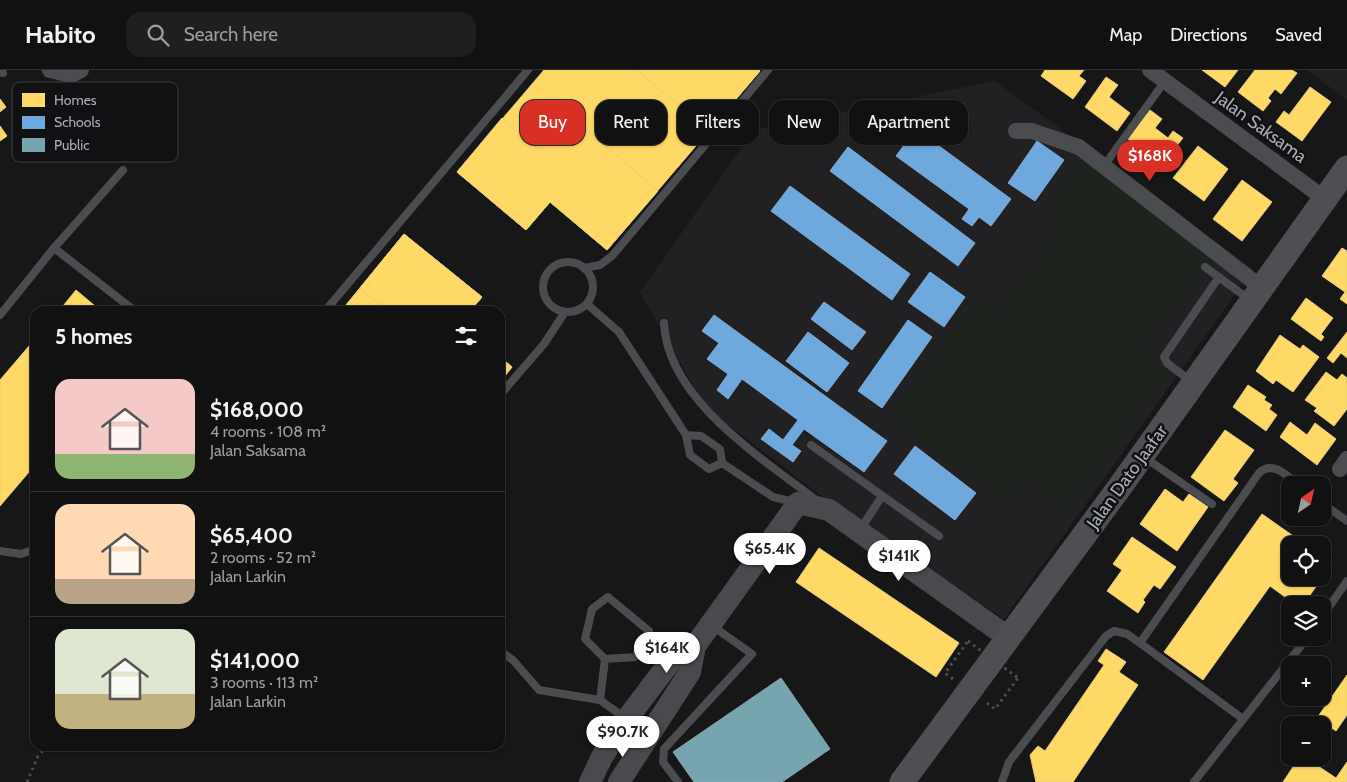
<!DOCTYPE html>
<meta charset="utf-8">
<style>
:root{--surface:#111;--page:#1e1f1f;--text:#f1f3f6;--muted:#9c9d9f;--line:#303131;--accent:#d93025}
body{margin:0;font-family:Cabin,sans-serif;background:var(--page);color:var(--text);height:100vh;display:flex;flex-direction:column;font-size:19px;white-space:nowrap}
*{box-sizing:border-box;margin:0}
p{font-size:16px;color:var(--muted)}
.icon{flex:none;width:28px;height:28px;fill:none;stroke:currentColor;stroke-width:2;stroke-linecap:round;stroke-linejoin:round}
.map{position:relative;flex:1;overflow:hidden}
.side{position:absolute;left:30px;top:236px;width:475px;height:445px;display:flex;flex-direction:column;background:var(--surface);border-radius:15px;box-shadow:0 1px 4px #0004,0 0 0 1px var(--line)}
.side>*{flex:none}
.guide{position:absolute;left:520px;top:30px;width:475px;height:45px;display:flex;gap:10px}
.needle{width:32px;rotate:34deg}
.buttons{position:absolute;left:1281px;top:406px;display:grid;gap:10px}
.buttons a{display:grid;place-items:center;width:50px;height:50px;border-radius:10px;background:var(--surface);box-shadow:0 1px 4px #0004,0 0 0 1px var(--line);font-size:25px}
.price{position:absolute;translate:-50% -42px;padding:0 11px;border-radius:18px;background:#fff;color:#222;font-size:16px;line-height:32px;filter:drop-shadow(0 1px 2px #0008)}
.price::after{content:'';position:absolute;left:50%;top:30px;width:15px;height:11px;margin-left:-8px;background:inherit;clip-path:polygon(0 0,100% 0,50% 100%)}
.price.active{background:var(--accent);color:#fff}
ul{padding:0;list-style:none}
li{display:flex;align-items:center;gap:15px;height:125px;padding:0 25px}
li+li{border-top:1px solid var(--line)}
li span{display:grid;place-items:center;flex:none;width:140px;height:100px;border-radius:15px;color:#555}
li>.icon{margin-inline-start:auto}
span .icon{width:60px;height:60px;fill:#fffc;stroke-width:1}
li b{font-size:21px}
h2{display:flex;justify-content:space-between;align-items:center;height:60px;padding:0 25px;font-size:21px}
.tag{padding:0 18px;border-radius:15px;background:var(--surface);box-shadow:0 1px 4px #0004,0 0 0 1px var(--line);font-size:18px;line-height:45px}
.tag.active{background:var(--accent);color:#fff}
header{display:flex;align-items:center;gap:30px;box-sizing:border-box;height:70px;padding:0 25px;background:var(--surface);border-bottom:1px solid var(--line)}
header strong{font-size:24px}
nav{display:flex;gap:28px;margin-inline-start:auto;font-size:18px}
.search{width:350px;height:45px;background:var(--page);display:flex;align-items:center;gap:12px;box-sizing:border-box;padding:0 18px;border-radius:15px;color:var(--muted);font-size:19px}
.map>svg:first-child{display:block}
.built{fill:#212123}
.green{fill:#1d241e}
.homes{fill:#ffd966;stroke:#e5cc7f}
.schools{fill:#6fa8dc;stroke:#80aad1}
.public{fill:#76a5af;stroke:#85a7b2}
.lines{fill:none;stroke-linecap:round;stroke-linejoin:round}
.path{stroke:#4d4e52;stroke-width:3;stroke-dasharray:2.5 4;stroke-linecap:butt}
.lane{stroke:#4b4c50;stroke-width:8}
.street{stroke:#4b4c50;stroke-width:16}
.secondary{stroke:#4a4a4e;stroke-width:22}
.primary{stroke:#4d4f52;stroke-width:25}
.path-bridge{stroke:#4d4e52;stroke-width:3;stroke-dasharray:2.5 4;stroke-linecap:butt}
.labels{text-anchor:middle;stroke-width:5;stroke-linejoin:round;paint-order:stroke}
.street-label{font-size:18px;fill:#a8adb8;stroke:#111113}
.key{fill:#111113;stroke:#3e4045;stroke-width:1}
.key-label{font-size:14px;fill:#a8adb8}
</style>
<header>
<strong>Habito</strong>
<div class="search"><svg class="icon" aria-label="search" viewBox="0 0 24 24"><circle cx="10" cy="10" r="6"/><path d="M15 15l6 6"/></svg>Search here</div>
<nav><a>Map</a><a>Directions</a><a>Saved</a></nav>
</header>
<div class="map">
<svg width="1347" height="712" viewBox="0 0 1347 712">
<rect width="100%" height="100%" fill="#171717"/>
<g class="built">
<polygon points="1307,0 1347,0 1347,30"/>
<polygon points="995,11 1253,199 1004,549 816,422 706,338 640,222 754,60"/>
</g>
<polygon class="green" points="1085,87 1214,182 1140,281 1168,302 1067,440 1025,410 1008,433 891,347 977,231 998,245 1064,155 1045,141"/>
<g class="homes">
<polygon points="544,0 759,0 760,1 607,180 550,132 526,160 457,102"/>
<polygon points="637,0 759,0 760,1 709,61"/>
<polygon points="1045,0 1084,0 1079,6 1086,11 1073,29 1041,6"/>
<polygon points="1202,0 1238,0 1225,17"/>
<polygon points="1255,0 1292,0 1297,3 1281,24 1275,19 1268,28 1271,31 1263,41 1238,22"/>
<polygon points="1106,7 1118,15 1109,27 1130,43 1117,61 1085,37"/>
<polygon points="1310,17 1331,32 1302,71 1276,52 1284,41 1289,45"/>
<polygon points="0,29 6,37 0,42"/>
<polygon points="1150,40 1162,49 1155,58 1168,68 1173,61 1183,68 1175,78 1180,82 1171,94 1143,73 1140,78 1128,69"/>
<polygon points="569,45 658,121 607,180 550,132 526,160 457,102 502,48 539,80"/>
<polygon points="0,56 7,66 0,71"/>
<polygon points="1198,76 1228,99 1204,131 1173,108"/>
<polygon points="1242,110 1272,132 1242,171 1213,149"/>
<polygon points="404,164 482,227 470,241 341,241"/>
<polygon points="404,164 482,227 470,241 388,241 360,218"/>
<polygon points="1342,178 1347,181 1347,234 1340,229 1345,222 1322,206"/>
<polygon points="76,220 101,241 59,241"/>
<polygon points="1306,228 1333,248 1321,264 1324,267 1321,271 1291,249"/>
<polygon points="1347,262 1347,288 1341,283 1333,293 1327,288"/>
<polygon points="1280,265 1300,279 1303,275 1319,287 1293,322 1276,310 1273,314 1256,301"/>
<polygon points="35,269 35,395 0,436 0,310"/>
<polygon points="500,287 512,297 500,312"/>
<polygon points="500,287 512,297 500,312"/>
<polygon points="1326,302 1337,310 1342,304 1347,308 1347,339 1334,356 1314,341 1317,338 1305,330"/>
<polygon points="1248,315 1266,327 1264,330 1272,335 1269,339 1277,345 1266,361 1233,337"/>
<polygon points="1290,352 1307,365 1315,353 1336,369 1317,395 1280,367"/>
<polygon points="1225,360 1254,380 1233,409 1238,413 1224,431 1191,407"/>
<polygon points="1165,419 1183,432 1189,424 1208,437 1177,481 1140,454"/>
<polygon points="1262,444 1306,475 1290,475 1290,508 1322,508 1322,487 1332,494 1303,535 1296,535 1270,516 1203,610 1164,582"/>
<polygon points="1132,467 1176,497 1160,519 1154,515 1143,530 1145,532 1138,543 1107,521 1122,500 1113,494"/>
<polygon points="819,478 959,573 936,607 796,512"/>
<polygon points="1106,579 1126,592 1119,602 1138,615 1073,712 1036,712 1030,685 1038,676 1045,681 1104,595 1098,591"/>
<polygon points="1347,605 1347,645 1336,661 1317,648"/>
<polygon points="1299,688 1306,688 1336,708 1347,692 1347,712 1283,712"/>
</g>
<g class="schools">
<polygon points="916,59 1011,129 991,156 979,147 972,156 962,149 969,139 896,86"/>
<polygon points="1037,71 1064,90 1035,131 1008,113"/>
<polygon points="848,77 975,173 958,196 830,101"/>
<polygon points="790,116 910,204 892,230 771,141"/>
<polygon points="930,202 965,227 944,257 908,232"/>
<polygon points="824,232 866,262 852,280 811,249"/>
<polygon points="714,245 887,371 864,402 804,359 792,375 801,381 793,392 761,369 769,359 783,370 798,350 742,309 728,329 717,320 728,304 707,289 719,273 702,261"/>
<polygon points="908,250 932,267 882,338 858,321"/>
<polygon points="808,262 849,293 827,322 786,291"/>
<polygon points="915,376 976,423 955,450 894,404"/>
</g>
<polygon class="public" points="781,608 830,679 782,712 694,712 673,682"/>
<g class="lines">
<g class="path">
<polyline points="953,609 945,603 968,571"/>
<polyline points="987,633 995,639 1018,608"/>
<polyline points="27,712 38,686 47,676"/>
</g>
<g class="lane">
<polyline points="2,0 3,3"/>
<polyline points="1104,96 1165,11"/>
<polyline points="54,178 135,241"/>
<circle cx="568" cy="217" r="25"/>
<polyline points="1205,197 1250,230"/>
<polyline points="584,198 600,195 612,186 768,0"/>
<polyline points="587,234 619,262 686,365 690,385 709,399 722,393 720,379 701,366 686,365"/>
<polyline points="325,241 528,0"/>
<polyline points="0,245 54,178 123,100"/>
<path d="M664,253C667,329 762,388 816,430"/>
<polyline points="1192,312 1167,293 1164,287 1219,207"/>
<polyline points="500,325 544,274 565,242"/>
<polyline points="811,375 939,466"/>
<polyline points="1144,387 1212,434"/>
<polyline points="722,393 773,427 794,432"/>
<polyline points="1322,433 1347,451"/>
<polyline points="860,460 882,426"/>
<polyline points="0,481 21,484 35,479"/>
<polyline points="1322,547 1347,511"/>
<path d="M1140,573L1259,403C1273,390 1287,406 1299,415"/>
<polyline points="500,581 513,590 539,620 600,630"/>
<polyline points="605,589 635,587 649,561 608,527 592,539 585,569 605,589 600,630 625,648"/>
<polyline points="678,712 663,692 664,679 752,584 711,555"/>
<polyline points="1002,712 1009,692 1106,566 1114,561 1127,564 1140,573 1243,649"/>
<polyline points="1194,712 1307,568"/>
</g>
<g class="street">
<polyline points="50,0 71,5 81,0"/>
<polyline points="1150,0 1325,129"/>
<polyline points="1016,61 1032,61 1079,77 1262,218"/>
<polyline points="1340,399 1347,389"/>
</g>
<g class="secondary">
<polyline points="590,712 602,687 623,654 673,588 695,576"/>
<polyline points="619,712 690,602 695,576 798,433 829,440 1009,568"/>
</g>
<polyline class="primary" points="902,712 1119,418 1347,98"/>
<polyline class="path-bridge" points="968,571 1018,608"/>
</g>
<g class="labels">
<g class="street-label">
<text transform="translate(1261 57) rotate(36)" y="6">Jalan Saksama</text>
<text transform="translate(1127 407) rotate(-54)" y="6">Jalan Dato Jaafar</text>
</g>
</g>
<rect x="12" y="12" width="166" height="80" rx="8" class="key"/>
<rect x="22" y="23" width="23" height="14" fill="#ffd966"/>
<rect x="22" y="46" width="23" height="13" fill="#6fa8dc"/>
<rect x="22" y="68" width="23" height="14" fill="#76a5af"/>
<g class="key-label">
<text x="54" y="35">Homes</text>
<text x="54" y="57">Schools</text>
<text x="54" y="80">Public</text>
</g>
</svg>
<div class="buttons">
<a><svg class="needle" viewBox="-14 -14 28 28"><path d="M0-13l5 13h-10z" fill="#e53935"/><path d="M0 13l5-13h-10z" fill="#9c9d9f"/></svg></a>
<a><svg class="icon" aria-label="locate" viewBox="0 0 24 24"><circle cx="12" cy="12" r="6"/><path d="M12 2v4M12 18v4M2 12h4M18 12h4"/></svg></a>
<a><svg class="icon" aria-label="layers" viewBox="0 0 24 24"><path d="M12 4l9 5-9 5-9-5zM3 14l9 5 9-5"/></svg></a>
<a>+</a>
<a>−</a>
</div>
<b class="price active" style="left:1150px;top:112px">$168K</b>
<b class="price" style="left:770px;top:505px">$65.4K</b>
<b class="price" style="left:899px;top:512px">$141K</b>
<b class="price" style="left:667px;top:604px">$164K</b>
<b class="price" style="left:623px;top:688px">$90.7K</b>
<div class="guide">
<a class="tag active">Buy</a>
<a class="tag">Rent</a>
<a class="tag">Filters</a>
<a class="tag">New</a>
<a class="tag">Apartment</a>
</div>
<section class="side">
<h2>5 homes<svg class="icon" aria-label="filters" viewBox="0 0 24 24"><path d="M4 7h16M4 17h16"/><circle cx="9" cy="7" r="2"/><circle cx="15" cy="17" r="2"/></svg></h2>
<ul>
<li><span style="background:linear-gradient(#f6c9c9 75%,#8fb573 0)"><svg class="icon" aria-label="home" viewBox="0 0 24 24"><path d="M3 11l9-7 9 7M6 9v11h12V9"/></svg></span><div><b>$168,000</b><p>4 rooms · 108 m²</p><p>Jalan Saksama</p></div></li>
<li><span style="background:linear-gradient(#ffd9b3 75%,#b9a48a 0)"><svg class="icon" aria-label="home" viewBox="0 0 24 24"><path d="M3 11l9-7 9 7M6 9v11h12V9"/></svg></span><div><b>$65,400</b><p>2 rooms · 52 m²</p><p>Jalan Larkin</p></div></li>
<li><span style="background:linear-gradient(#dfe7d0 65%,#c2b280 0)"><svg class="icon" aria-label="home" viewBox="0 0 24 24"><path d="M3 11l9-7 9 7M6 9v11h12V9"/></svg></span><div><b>$141,000</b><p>3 rooms · 113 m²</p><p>Jalan Larkin</p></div></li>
</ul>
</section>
</div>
